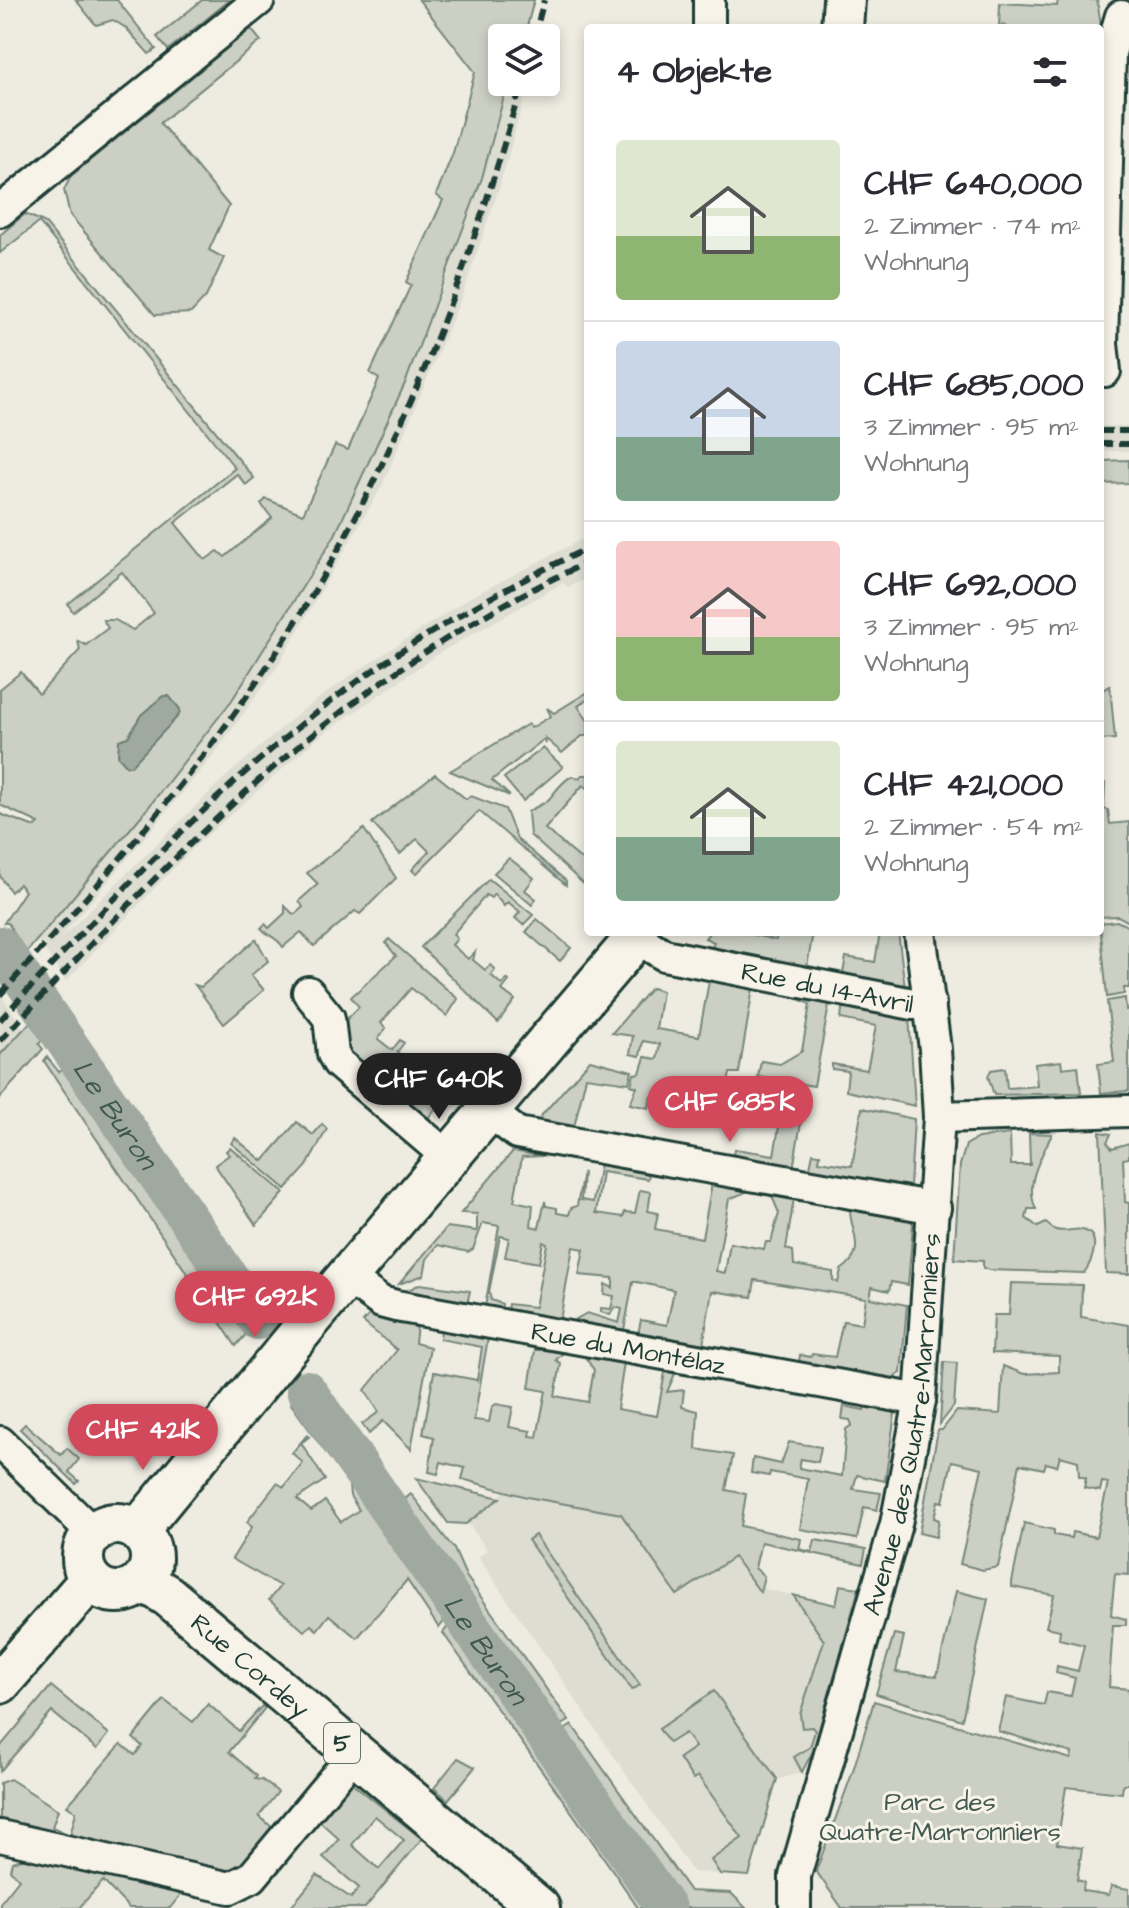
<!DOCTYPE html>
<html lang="de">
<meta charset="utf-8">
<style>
:root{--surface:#fff;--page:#f2f2f3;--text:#2b2b33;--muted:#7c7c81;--line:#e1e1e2;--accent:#d1495b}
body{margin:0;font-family:"Architects Daughter",sans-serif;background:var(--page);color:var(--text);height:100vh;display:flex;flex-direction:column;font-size:30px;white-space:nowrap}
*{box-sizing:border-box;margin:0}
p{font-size:26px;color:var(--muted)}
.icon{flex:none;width:44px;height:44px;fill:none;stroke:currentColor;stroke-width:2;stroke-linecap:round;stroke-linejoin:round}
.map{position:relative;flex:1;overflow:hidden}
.panel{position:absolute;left:584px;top:24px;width:520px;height:912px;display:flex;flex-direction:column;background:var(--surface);border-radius:8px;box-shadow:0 4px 12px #0003}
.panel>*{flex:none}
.tools{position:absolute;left:488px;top:24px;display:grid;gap:16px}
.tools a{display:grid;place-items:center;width:72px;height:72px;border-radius:8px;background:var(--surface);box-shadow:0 4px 12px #0003;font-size:40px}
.price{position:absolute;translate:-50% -68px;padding:0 18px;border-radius:28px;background:var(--accent);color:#fff;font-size:26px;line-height:52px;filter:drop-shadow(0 2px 4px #0008)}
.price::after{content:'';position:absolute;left:50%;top:48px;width:24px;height:18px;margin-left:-12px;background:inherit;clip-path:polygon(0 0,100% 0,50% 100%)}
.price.current{background:#222;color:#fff}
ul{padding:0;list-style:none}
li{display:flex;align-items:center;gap:24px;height:200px;padding:0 32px}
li+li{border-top:2px solid var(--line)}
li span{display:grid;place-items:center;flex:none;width:224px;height:160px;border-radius:8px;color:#555}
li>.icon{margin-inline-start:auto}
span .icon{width:96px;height:96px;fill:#fffc;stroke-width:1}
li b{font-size:34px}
h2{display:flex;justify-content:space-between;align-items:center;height:96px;padding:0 32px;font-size:34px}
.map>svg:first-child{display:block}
.built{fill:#ddddd2}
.green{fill:#cccfc4;stroke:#76867c;stroke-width:2;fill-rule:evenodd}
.water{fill:#9fa99f;stroke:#6c7e74;stroke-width:2}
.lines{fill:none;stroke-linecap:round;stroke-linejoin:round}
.river{stroke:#9fa99f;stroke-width:40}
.minor-casing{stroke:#1f3d34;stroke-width:36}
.major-casing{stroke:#1f3d34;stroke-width:46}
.minor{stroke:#f7f3e8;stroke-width:30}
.major{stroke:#f7f3e8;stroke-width:40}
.rail{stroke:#1f3d34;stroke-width:6;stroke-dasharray:12 6;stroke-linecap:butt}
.labels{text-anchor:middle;stroke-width:6;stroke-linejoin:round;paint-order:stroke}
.shield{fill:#f7f3e8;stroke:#60746a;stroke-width:2}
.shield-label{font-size:24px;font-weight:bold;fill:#1f3d34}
.street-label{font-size:26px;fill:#1f3d34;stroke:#f7f3e8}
.park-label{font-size:26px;fill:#425a51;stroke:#f7f3e8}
.water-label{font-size:28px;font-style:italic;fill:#3f584f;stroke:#f7f3e8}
</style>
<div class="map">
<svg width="1129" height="1908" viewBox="0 0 1129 1908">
<rect width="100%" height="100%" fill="#eeece1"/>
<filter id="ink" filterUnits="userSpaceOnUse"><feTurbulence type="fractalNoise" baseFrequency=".0125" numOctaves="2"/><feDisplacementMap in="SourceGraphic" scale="16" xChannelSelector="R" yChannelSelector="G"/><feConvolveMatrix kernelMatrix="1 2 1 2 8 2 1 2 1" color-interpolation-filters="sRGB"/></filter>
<g filter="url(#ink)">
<g class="built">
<polygon points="505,82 529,82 500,185 462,296 382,486 275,670 213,756 57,942 220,782 300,712 347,678 469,598 588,536 588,578 568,587 563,583 441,652 320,736 194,847 66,981 38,940 232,700 335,535 406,381 444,286 482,178"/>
<rect x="1100" y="426" width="29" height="25"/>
<polygon points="0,993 33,1044 0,1082"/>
<polygon points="505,1491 761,1542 755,1568 763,1572 761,1588 836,1605 840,1585 859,1588 813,1751 802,1772 777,1780 749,1876 693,1872 478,1557 487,1550 467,1521"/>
</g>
<g class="green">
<polygon points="76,0 117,0 156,49 149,54 126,28 113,20 96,25"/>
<polygon points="202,0 230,0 168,50 157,37"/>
<polygon points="419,0 534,0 524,38 502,38 502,82 506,89 482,178 406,381 335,535 232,700 147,809 26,953 8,923 4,923 25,891 19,884 11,892 0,876 0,814 35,827 39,823 0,805 0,689 21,672 39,694 80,650 78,641 86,645 108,628 103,620 115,620 133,630 154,613 122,572 73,612 68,604 235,468 39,222 0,253 0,235 25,214 44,222 254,478 246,485 237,474 175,523 205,560 218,551 225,557 272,518 261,504 266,499 303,514 335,445 348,450 379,379 370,373 411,285 406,282 443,200 436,195 453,153 475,72"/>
<polygon points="1058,0 1097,0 1102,31 1100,28 1008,28 1003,24 999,28 1000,3 1057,6"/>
<polygon points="251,29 261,41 160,123 229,206 209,250 224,258 206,297 191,313 155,315 70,215 64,190 71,176"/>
<polygon points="1129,460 1129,483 1100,484 1100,461"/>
<polygon points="1110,686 1115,739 1100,740 1100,691"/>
<polygon points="588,692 588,699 578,706 588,721 588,736 582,736 562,753 545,738 546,744 543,740 492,780 510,796 450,771 523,727 528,724 531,728 551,716 547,708 554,713"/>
<polygon points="543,748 563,767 523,801 504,778"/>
<polygon points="435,774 466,799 471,796 505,809 517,839 566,881 566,885 479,811 416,874 412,870 429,851 417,839 400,854 372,823"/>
<path d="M582,775H588V789L583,785L545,829L588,865V888L530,835L528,812C535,806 542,806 549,799C557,790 561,782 572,776L579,778Z"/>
<polygon points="1100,783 1105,783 1104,809 1108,810 1110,824 1129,822 1129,922 1118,916 1100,917"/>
<path d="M364,829L396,878L360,914L355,911L314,946L301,932L283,947C277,937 269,937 261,928L265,924L269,928L285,913V906L294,915L303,907L299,901L318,884L307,873Z"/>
<polygon points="509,858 534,878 525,890 536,899 532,905 494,873"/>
<polygon points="489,879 533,915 523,925 515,918 520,912 508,902 504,906 494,894 491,898 486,895 453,934 457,939 452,945 468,959 475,952 473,960 485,970 490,965 495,969 491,975 502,985 507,979 509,981 502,990 515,1000 498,1023 421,947"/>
<polygon points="537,919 571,948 560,961 526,932"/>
<polygon points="1117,921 1129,927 1129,988 1124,988 1124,994 1107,997 1100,923"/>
<polygon points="710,932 740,932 776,940 777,932 813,932 806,973 708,957 714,942 705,938"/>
<polygon points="880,932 898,932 905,988 842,979 846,957 875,962"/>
<polygon points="256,939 268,961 251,975 264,990 224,1024 195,985 201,987"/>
<polygon points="389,939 458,999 447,1016 411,988 381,1023 386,1028 378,1039 392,1050 400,1040 404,1043 397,1052 408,1061 413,1055 422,1062 417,1068 425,1075 434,1068 428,1077 448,1094 425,1122 341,1053 342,1024 359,1007 351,997 396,956 386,943"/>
<polygon points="709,981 753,988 739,1073 730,1073 723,1109 708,1106 708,1098 667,1091 663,1099 651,1097 649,1108 630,1104 637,1087 631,1085 634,1074 640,1073 645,1057 657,1059 660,1044 643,1041 640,1056 630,1054 633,1036 612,1033 651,988 662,991 656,1029 699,1036"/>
<polygon points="794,993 830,1000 814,1086 758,1077 761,1061 780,1064 802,1051 810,1004 793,997"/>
<polygon points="1125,998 1126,1010 1129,1010 1129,1091 1101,1093 1098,1064 1114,1062 1107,1001"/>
<polygon points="843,1000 909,1015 915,1106 846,1091 848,1071 832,1069 832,1064 867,1070 876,1026 841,1019"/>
<polygon points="32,1020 44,1037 39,1044 43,1049 0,1098 0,1055"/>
<polygon points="47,1057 59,1072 72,1064 234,1296 234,1307 238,1303 254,1325 236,1346 44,1061"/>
<polygon points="590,1060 632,1071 629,1083 586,1077 573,1131 540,1123 541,1116"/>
<polygon points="1061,1061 1062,1068 1078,1066 1081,1093 994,1095 988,1076 991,1070 1005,1068 1007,1088 1037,1086 1035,1064"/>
<polygon points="784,1099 804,1105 793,1169 733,1157 734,1149 774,1155"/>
<polygon points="862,1108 914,1119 910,1187 809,1172 813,1153 820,1154 819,1161 852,1166"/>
<polygon points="297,1122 313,1135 322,1124 327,1129 307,1166 286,1189 231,1143 235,1138 263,1161"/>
<polygon points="1100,1132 1111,1134 1107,1142 1112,1148 1129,1143 1129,1158 1123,1159 1125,1202 1129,1203 1129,1274 1106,1273"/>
<path d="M1029,1133L1052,1134C1041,1158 1024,1183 1036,1209H1028L1026,1218L1038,1227L1046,1223C1049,1225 1052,1229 1056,1230C1064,1233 1074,1228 1082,1230C1103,1234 1092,1262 1084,1273L989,1270L983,1268V1261L954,1259L960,1165L966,1145L978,1138L1010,1134L1011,1165H1030Z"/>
<polygon points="230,1147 284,1193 256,1225 215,1165 229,1155 226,1151"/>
<path d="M513,1151L543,1156L522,1157L514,1201L533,1205L531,1226L539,1228L545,1201L546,1206L557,1208V1213L569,1215L571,1208L577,1206L583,1172L581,1200L593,1202L600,1163L649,1172L648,1179L602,1172L596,1213L623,1217L625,1212L635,1213L640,1190L651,1192L648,1211L658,1213L655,1229L702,1238L712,1183L751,1190L729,1199L716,1271L725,1273L730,1243L764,1249L766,1242H771L779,1213L771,1194L794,1198L786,1249L793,1251L794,1265L833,1272V1280L838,1283L841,1270C870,1251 848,1228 850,1207L908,1217L913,1224L908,1285L891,1282L889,1291L872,1287L870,1298L907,1305L901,1373L893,1378L799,1362L800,1355L811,1357L812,1354L835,1357L843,1321L862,1324L866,1298L755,1280L752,1297L712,1291L703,1345L638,1334L641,1320L667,1325L674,1290L637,1282H633L624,1330L573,1321L587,1313L619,1323L622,1309L615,1307L610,1315L601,1312V1308L611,1309L614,1296L604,1294L605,1284L613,1288V1278L579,1275L584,1249L573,1247L560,1320L507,1311L508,1304L535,1307L547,1244L543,1242L539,1263L505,1257L509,1238L500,1236L489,1292L491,1300L502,1304L501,1310L485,1307L499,1226L483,1223L473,1249L468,1252L438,1245L427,1259L424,1275L399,1284L447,1227L477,1231V1214L461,1213Z"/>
<polygon points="190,1193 260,1293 265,1313 183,1195"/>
<polygon points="1011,1283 1082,1285 1081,1317 1129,1325 1129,1575 1115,1574 1111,1615 1126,1619 1126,1625 1113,1625 1109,1687 1129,1689 1129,1784 1123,1784 1122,1793 1066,1787 1057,1844 1082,1848 1077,1880 1084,1882 1083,1891 1109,1895 1111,1886 1129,1889 1129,1908 842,1908 816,1871 852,1774 874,1701 1071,1759 1072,1753 998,1731 1006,1697 1044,1705 1047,1692 1071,1696 1075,1678 1056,1673 1057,1666 1078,1671 1084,1645 1059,1639 1060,1630 1046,1627 1054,1595 1012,1587 1012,1582 1024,1523 1054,1530 1054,1535 1071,1538 1072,1532 1096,1537 1108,1483 1102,1482 1100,1491 1084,1488 1086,1478 1079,1476 1078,1461 1060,1456 1057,1466 1046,1463 1044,1469 1020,1464 998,1567 983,1570 960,1564 982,1468 952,1461 943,1502 938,1501 934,1518 939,1520 936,1537 919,1533 938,1430 942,1430 957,1411 1000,1414 1003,1366 1024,1374 1059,1372 1059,1356 992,1353 994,1315 1009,1315"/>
<polygon points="420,1284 470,1291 467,1304 404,1292"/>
<polygon points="369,1315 417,1324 415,1343 430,1347 411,1449 383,1421 369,1434 362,1424 379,1412 365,1390 397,1350 363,1322"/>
<polygon points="441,1330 488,1338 474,1420 489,1422 492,1407 496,1404 513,1407 509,1427 531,1431 530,1436 537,1437 546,1391 529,1388 535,1350 566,1350 556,1360 561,1364 555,1396 588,1402 594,1370 583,1354 624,1362 617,1409 657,1416 666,1367 677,1369 667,1392 684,1390 682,1407 698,1411 696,1449 733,1455 726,1490 746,1494 741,1526 801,1539 799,1549 812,1552 815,1540 866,1549 863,1564 761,1542 755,1568 764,1576 760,1592 734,1557 677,1595 621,1514 527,1497 462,1479 465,1468 441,1462 438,1474 429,1472 434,1437 423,1434 434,1372 477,1380 482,1347 440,1339"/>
<polygon points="944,1362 957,1363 954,1406 940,1424"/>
<polygon points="300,1393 451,1612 439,1628 407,1580 357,1638 329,1615 317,1630 311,1625 304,1631 269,1600 280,1586 232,1559 252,1527 247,1522 277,1483 284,1487 303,1463 292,1453 307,1435 309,1437 301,1443 325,1480 297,1499 311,1511 325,1501 341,1522 359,1510 350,1496 349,1485 291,1404"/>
<polygon points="865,1403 887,1406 895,1414 885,1481 857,1475 853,1489 881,1493 877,1510 864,1507 857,1539 800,1529 808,1479 770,1472 769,1476 751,1473 753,1458 781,1464 789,1442 821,1447 818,1462 801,1459 799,1468 842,1476 846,1429 852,1425 850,1420 842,1419 844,1406 864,1410"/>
<polygon points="25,1424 61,1455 67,1448 79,1459 69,1472 79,1481 76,1484 20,1429"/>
<polygon points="416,1478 500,1498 466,1524 448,1523"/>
<polygon points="411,1494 454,1549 466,1576 569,1721 553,1730 398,1505"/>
<polygon points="535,1535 640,1685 632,1690 528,1540"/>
<polygon points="840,1585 859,1588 813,1751 802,1772 794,1757 810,1747 815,1731 812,1727 802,1728 800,1714 824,1641 793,1595 836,1605"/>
<polygon points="956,1591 988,1599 962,1720 876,1694 894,1634 904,1636 896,1672 937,1676"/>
<path d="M454,1618L655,1908H638C576,1814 509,1727 443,1633Z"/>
<polygon points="51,1686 109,1734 97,1749 52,1712 0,1771 0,1747"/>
<polygon points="714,1691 777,1779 749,1876 720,1874 711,1860 742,1838 698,1776 693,1779 679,1758 695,1747 685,1733 669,1743 659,1729"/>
<polygon points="164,1700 193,1722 208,1704 239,1731 262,1706 265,1708 229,1752 257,1776 255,1779 262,1780 278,1792 259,1816 273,1828 238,1869 225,1872 0,1822 0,1783 10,1779 58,1810 52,1827 70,1835 76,1812 67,1806 121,1744 135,1755 142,1746 133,1738"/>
<polygon points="572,1725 690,1891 731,1893 746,1908 676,1908 557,1735"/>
<polygon points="458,1758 475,1767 448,1800 434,1788"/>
<path d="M352,1783L422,1839L365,1908H290L317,1875L351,1898L359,1888L323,1857L339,1839L317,1819L347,1785ZM375,1816L404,1840L379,1869L352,1845Z"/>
<polygon points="25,1858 45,1863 182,1893 170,1908 129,1908 103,1881 79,1908 0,1908 0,1903 19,1879 10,1870 12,1862"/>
</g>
<polygon class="water" points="163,696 169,696 180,709 179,715 131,766 127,766 118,756 119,740 128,737 141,715"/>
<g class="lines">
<g class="river">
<path id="s1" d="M0,946L258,1320"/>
<path id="s2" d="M306,1390L666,1908"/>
</g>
<defs>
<g id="minor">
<polyline points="709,28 709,0"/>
<polyline points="0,211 259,0"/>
<polyline points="1105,371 1102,344 1110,53 1121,16"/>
<path id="s3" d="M636,937L664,955L913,1004L930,1003"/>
<polyline points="308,992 329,1018 333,1054 338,1063 449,1158"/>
<polyline points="489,1111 517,1133 935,1208"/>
<polyline points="939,1117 1129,1111"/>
<path id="s4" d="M347,1277L381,1302L396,1306L920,1400"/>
<polyline points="0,1442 93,1533"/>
<polyline points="0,1836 230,1888 252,1877 355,1753"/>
<path id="s5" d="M795,1908V1876L896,1524L920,1400L939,1117L935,1049L920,932"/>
</g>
<g id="major">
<polyline points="842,28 844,0"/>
<circle cx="117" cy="1558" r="34"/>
<polyline points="138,1530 312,1318 629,946 637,932"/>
<path id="s6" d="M144,1581L168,1596L539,1908"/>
<polyline points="0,1683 90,1580"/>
</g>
</defs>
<use href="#minor" class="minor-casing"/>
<use href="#major" class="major-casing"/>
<use href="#minor" class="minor"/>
<use href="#major" class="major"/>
<g class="rail">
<polyline points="534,38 544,0"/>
<polyline points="1100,431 1129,431"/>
<polyline points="1100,444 1129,444"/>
<path d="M0,995C95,889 192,780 270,662C388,485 465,286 522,82"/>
<path d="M0,1020C100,913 199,806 313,715C397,648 491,594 588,548"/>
<path d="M0,1041C183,845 339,677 588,562"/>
</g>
</g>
</g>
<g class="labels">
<rect class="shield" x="324" y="1723" width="36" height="40" rx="6"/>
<g class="shield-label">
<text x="342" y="1751">5</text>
</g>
<g class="street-label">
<text dy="9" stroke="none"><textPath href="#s3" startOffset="200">Rue du 14-Avril</textPath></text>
<text dy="9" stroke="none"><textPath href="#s4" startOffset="294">Rue du Montélaz</textPath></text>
<text dy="9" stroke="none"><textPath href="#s5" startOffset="498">Avenue des Quatre-Marronniers</textPath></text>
<text dy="9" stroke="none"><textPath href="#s6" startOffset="136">Rue Cordey</textPath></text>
</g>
<g class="park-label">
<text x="940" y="1810">Parc des<tspan x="940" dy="30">Quatre-Marronniers</tspan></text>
</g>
<g class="water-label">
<text dy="10" stroke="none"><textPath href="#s1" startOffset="204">Le Buron</textPath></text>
<text dy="10" stroke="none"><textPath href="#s2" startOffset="316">Le Buron</textPath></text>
</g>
</g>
</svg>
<div class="tools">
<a><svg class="icon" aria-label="layers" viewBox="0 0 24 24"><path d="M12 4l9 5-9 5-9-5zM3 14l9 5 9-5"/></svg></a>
</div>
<b class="price current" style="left:439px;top:1121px">CHF 640K</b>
<b class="price" style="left:730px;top:1144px">CHF 685K</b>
<b class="price" style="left:255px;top:1339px">CHF 692K</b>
<b class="price" style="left:143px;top:1472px">CHF 421K</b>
<section class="panel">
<h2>4 Objekte<svg class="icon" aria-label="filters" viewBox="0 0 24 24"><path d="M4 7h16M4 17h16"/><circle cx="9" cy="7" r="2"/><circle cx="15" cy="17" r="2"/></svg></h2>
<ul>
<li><span style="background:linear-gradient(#dfe7d0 60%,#8fb573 0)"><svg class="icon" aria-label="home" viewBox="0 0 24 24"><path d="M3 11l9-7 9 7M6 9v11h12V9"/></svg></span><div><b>CHF 640,000</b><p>2 Zimmer · 74 m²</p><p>Wohnung</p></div></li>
<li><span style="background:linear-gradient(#c9d6e8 60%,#7fa58c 0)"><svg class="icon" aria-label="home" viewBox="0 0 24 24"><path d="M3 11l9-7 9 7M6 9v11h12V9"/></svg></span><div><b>CHF 685,000</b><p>3 Zimmer · 95 m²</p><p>Wohnung</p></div></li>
<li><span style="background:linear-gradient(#f6c9c9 60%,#8fb573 0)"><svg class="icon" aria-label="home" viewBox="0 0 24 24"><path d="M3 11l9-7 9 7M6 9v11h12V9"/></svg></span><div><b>CHF 692,000</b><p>3 Zimmer · 95 m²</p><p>Wohnung</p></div></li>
<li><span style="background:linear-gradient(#dfe7d0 60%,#7fa58c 0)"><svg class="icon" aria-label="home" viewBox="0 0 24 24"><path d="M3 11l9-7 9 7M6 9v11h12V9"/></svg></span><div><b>CHF 421,000</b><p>2 Zimmer · 54 m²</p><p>Wohnung</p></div></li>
</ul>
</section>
</div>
